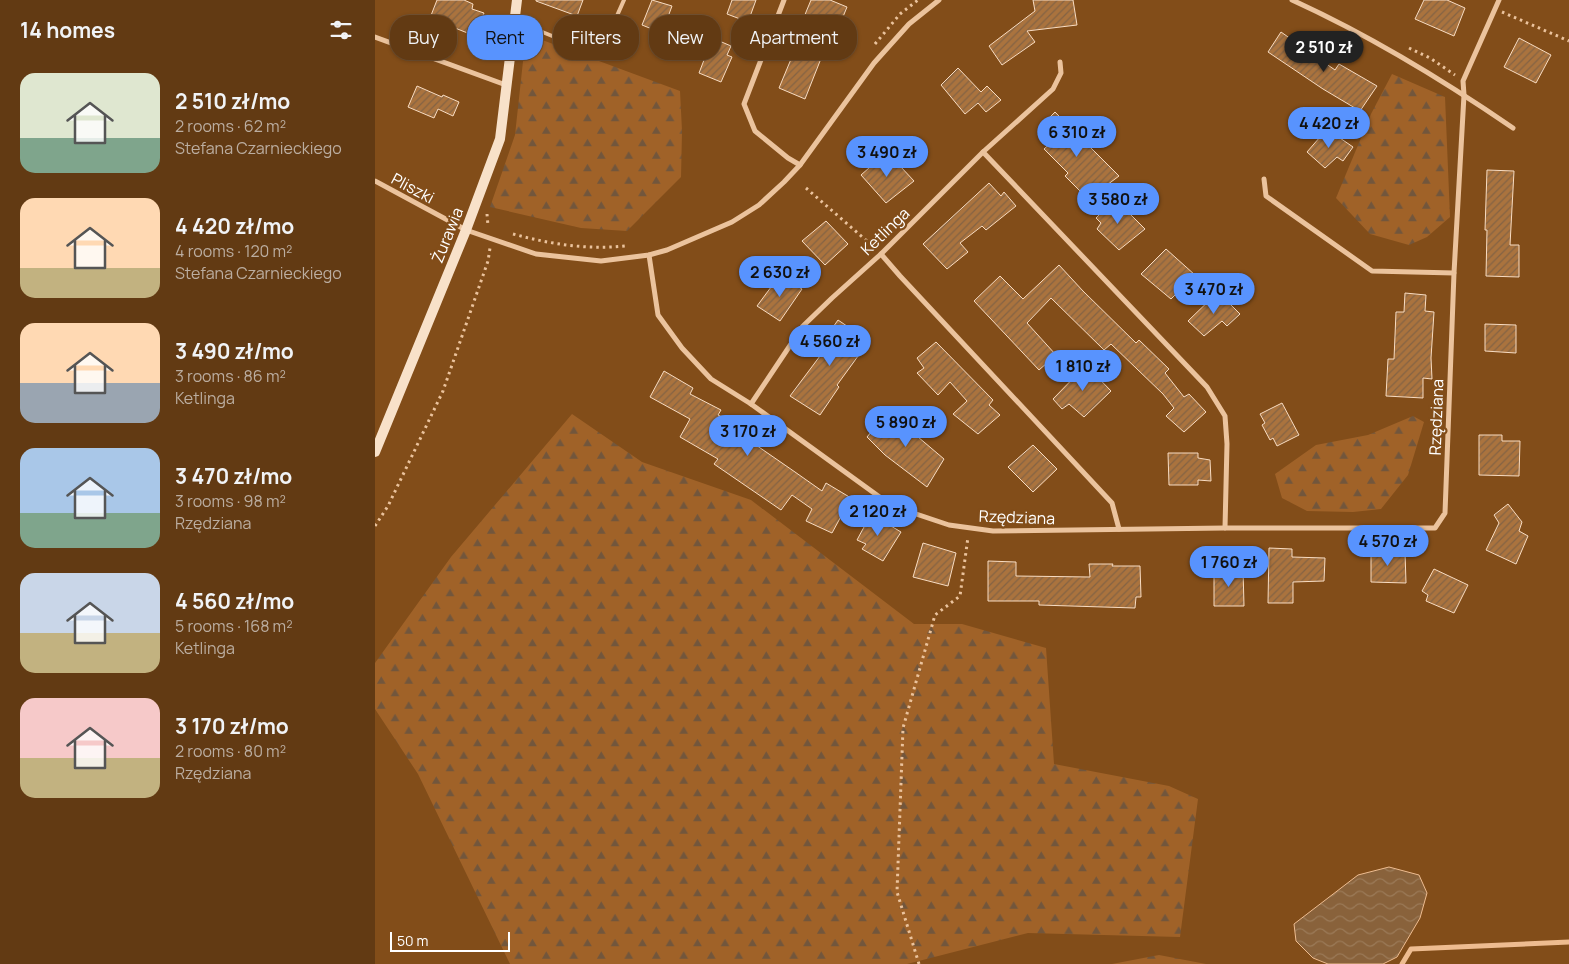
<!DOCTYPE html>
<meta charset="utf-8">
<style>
:root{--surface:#623a13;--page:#68411c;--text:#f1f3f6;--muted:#bbada0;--line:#765433;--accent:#5893fe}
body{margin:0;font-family:Manrope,sans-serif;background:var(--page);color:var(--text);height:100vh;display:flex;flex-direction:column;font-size:19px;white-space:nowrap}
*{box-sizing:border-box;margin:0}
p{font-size:16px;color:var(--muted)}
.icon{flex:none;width:28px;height:28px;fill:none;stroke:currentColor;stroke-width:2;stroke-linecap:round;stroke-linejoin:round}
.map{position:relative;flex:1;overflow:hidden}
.sheet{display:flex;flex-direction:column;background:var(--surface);width:375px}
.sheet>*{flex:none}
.banner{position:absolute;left:15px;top:15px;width:475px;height:45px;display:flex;gap:10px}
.scale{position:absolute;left:15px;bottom:12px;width:120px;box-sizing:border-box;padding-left:5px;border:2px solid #fff;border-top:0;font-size:14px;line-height:18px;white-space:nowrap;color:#fff;-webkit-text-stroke:4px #824d19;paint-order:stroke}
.price{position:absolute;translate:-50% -42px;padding:0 11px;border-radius:18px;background:var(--accent);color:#111;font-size:16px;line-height:32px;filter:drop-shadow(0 1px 2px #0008)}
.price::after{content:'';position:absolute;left:50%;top:30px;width:15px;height:11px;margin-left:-8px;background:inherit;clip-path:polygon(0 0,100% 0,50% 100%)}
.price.active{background:#222;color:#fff}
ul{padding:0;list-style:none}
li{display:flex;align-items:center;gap:15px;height:125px;padding:0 20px}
li span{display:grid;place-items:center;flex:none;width:140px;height:100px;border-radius:15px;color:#555}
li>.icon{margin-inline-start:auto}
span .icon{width:60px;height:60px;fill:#fffc;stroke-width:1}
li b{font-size:21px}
h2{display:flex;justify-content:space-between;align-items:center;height:60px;padding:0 20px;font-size:21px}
.tag{padding:0 18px;border-radius:20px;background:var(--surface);box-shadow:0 1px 4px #0004,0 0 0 1px var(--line);font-size:18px;line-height:45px}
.tag.active{background:var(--accent);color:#111}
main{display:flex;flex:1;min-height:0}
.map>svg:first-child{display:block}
.forest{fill:url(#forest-firs)}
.water{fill:url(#water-waves);stroke:#eebc90}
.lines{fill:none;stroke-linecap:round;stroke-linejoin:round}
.stream{stroke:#eebc90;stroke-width:5}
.building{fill:url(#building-hatch);stroke:#f8dcc2}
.path{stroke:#ebc39d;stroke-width:3;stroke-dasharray:2.5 4;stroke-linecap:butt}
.lane{stroke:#ebc39d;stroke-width:4}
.street{stroke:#ebc39d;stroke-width:5}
.secondary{stroke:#f8e1c9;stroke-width:10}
.labels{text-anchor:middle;stroke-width:4.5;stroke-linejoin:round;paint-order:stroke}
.street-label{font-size:16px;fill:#fff;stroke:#824d19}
</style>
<main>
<section class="sheet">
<h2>14 homes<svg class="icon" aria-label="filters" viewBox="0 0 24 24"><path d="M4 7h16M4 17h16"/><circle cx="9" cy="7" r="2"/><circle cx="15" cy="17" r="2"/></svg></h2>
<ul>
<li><span style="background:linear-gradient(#dfe7d0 65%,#7fa58c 0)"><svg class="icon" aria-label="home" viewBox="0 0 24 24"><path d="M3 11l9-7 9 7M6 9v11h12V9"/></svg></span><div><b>2 510 zł/mo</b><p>2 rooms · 62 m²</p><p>Stefana Czarnieckiego</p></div></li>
<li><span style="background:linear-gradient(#ffd9b3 70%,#c2b280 0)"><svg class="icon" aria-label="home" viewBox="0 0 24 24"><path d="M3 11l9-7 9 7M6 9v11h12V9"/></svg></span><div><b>4 420 zł/mo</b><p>4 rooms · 120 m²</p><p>Stefana Czarnieckiego</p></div></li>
<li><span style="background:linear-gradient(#ffd9b3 60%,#9aa5b1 0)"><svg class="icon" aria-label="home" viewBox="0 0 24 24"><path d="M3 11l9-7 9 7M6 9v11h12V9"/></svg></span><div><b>3 490 zł/mo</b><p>3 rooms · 86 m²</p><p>Ketlinga</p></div></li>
<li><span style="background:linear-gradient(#a9c7e8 65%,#7fa58c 0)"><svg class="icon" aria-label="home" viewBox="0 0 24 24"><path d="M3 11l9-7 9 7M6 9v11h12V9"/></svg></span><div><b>3 470 zł/mo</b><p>3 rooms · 98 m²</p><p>Rzędziana</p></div></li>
<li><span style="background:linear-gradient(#c9d6e8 60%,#c2b280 0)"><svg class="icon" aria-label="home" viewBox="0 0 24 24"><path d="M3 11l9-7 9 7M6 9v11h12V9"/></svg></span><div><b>4 560 zł/mo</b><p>5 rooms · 168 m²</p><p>Ketlinga</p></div></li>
<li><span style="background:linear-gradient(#f6c9c9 60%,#c2b280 0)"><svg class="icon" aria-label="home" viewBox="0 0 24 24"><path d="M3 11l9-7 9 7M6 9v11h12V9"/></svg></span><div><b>3 170 zł/mo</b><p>2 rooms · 80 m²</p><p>Rzędziana</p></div></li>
</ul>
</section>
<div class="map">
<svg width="1194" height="964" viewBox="0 0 1194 964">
<defs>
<pattern id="forest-firs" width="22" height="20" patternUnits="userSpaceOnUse" patternTransform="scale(1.25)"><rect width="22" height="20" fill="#a06228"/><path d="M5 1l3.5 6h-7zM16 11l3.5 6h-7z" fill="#72563c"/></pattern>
<pattern id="water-waves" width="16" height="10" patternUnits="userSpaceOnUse" patternTransform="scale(1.25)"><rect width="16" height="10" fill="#89623b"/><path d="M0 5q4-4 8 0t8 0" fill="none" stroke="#9b7a58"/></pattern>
<pattern id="building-hatch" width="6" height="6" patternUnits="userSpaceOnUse" patternTransform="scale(1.25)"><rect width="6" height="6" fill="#aa733e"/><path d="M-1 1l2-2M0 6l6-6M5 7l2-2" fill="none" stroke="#846344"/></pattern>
</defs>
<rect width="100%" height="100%" fill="#824d19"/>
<g class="forest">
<polygon points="151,34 305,91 307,131 306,177 252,231 206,228 115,207 140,135"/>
<polygon points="1017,74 1070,97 1075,217 1052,237 1034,245 995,234 961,198 996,114"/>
<polygon points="197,414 267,462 376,500 539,624 587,624 671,648 679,764 794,786 823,799 805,937 653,933 532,964 135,964 43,774 0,709 0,663 76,557"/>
<polygon points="1038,416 1049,422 1033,475 1006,509 978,512 932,511 907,498 900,474 941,445 993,435"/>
<polygon points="784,955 831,964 737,964"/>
</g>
<polygon class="water" points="1014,867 1044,875 1052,893 1045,918 1022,957 1008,964 953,964 938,958 921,941 919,924 983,875"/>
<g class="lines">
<polyline class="stream" points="1027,964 1036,949 1194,942"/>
</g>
<g class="building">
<polygon points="62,0 89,0 98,4 97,9 109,13 100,36 55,18"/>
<polygon points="161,0 208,0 202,16 161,1"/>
<polygon points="277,0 297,6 287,33 267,25"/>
<polygon points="357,0 381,0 373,22 352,14"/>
<polygon points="436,0 455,0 472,7 463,29 429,17"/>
<polygon points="658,0 698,0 702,25 652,31 660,42 627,65 614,46 660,11"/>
<polygon points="1049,0 1072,0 1090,8 1079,36 1040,19"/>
<polygon points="906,32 960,70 964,64 1002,86 985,111 948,89 893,52"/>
<polygon points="1144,38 1176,55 1161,83 1129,67"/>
<polygon points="342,40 356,46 352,55 357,57 346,82 324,73 334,47 338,49"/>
<polygon points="426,48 447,56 430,99 404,88 419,52 422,53"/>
<polygon points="583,68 606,92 612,86 626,100 611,112 603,103 590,114 566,85"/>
<polygon points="42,86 67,97 68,95 84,102 78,116 63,109 59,118 33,107"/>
<polygon points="680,112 744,176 724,191 718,186 709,195 690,176 693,173 669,149 679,140 671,128 675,125 671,121"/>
<polygon points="952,129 978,147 968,161 962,157 950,168 932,152"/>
<polygon points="512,152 539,181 511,203 486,175"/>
<polygon points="1112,170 1139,171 1135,245 1144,245 1144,277 1111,276 1112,230 1110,230"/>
<polygon points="614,183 626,196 629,192 641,206 611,230 607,226 585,243 593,252 572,269 548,244"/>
<polygon points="740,199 770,229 744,250 722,229 726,223 721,218"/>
<polygon points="451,221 473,244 450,265 427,241"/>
<polygon points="791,249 820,275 796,299 766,274"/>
<polygon points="684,265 708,291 761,343 764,340 794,369 790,373 809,397 814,394 831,412 809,432 791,416 799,408 788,394 736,344 729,350 676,298 652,323 681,355 664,370 599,301 625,276 648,299"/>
<polygon points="405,275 427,289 405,321 382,306"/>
<polygon points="843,292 865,314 852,326 847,321 829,336 813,321"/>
<polygon points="1030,293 1051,295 1050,311 1059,312 1056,358 1057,379 1048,378 1048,398 1011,396 1013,359 1019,359 1021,312 1029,312"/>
<polygon points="463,320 494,341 462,385 464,387 445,415 415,396 445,356 440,353"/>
<polygon points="1110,324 1141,325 1141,353 1110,351"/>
<polygon points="561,342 618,400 614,405 625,415 603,434 578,414 592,401 575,382 563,395 542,373 549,368 542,358"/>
<polygon points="711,365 736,391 709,417 694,404 687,409 678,399"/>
<polygon points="289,371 318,388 315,394 346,410 343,415 355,421 352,425 420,472 447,491 451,483 476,498 457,533 431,521 437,509 417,495 406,510 339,464 343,459 305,437 315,419 275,397"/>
<polygon points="907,403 924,435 902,446 898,438 895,440 887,425 890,423 885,414"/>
<polygon points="516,408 539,428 536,431 569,459 552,487 510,455 492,437"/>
<polygon points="1104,435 1127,435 1127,441 1145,441 1144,476 1104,475"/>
<polygon points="658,445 682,469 658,492 633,467"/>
<polygon points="793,453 823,453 823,458 835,460 836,481 823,480 823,485 794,485"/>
<polygon points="1133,504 1147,522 1144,531 1153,536 1141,564 1111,550 1124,523 1119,515"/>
<polygon points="496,514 526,532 508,561 487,549 491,544 482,540"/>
<polygon points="548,543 581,553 573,586 538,577"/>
<polygon points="894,548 917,549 917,557 950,558 949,581 918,582 918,603 893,603"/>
<polygon points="996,552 1030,552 1031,583 996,582"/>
<polygon points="613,561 641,562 641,576 715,577 714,564 738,564 737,566 765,566 766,597 761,597 760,608 664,605 664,601 613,601"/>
<polygon points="839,569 868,569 869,606 839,606"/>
<polygon points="1059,569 1093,585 1079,613 1051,601 1053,595 1047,591"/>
</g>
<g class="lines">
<g class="path">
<polyline points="1127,12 1194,41"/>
<polyline points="500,44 525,14 543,0"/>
<polyline points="1034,48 1055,58 1080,75"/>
<polyline points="431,188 500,248"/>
<polyline points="112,214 113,226"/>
<path d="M138,234C175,244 212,250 250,246"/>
<polyline points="0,526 13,506 68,391 113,261 115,248"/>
<polyline points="544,964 522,892 528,728 560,615 585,596 593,537"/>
</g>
<polyline class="lane" points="140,21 207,48 224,43 237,27 249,0"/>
<g class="street">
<polyline points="409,0 369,104 380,131 413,158 425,165"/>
<path d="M917,0C994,35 1068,80 1138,128"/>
<polyline points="0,37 131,85"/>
<polyline points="608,152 832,387 850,416 852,444 850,528"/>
<polyline points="889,179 891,196 997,271 1079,273"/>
<polyline points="0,181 91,230 161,254 226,261 274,255 292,250 357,222 384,205 409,182 425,165 499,63 534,24 564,0"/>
<polyline points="506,254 525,276 737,503 744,529"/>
<polyline points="274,255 283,315 307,348 336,379 376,404 517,506 574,525 618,531 850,528 1060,528 1070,513 1079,273 1089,95 1088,81 1124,0"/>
<polyline points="376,404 428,326 457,298 506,254 608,152 678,89 686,73 685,62"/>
</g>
<polyline class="secondary" points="0,452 91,230 125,139 142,0"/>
</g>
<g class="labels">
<g class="street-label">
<text transform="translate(38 188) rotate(28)" y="6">Pliszki</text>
<text transform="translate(510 231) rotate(-44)" y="6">Ketlinga</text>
<text transform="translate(72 235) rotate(-68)" y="6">Żurawia</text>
<text transform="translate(1061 417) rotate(-88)" y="6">Rzędziana</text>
<text transform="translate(642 517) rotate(2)" y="6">Rzędziana</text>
</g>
</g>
</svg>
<div class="scale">50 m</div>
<b class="price active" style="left:949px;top:73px">2 510 zł</b>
<b class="price" style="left:954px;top:149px">4 420 zł</b>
<b class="price" style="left:702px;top:158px">6 310 zł</b>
<b class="price" style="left:512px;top:178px">3 490 zł</b>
<b class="price" style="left:743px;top:225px">3 580 zł</b>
<b class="price" style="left:405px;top:298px">2 630 zł</b>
<b class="price" style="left:839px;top:315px">3 470 zł</b>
<b class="price" style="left:455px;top:367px">4 560 zł</b>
<b class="price" style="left:708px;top:392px">1 810 zł</b>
<b class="price" style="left:531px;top:448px">5 890 zł</b>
<b class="price" style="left:373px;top:457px">3 170 zł</b>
<b class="price" style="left:503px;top:537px">2 120 zł</b>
<b class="price" style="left:1013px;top:567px">4 570 zł</b>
<b class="price" style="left:854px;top:588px">1 760 zł</b>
<div class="banner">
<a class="tag">Buy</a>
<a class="tag active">Rent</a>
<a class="tag">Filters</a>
<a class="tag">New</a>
<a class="tag">Apartment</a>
</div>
</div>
</main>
